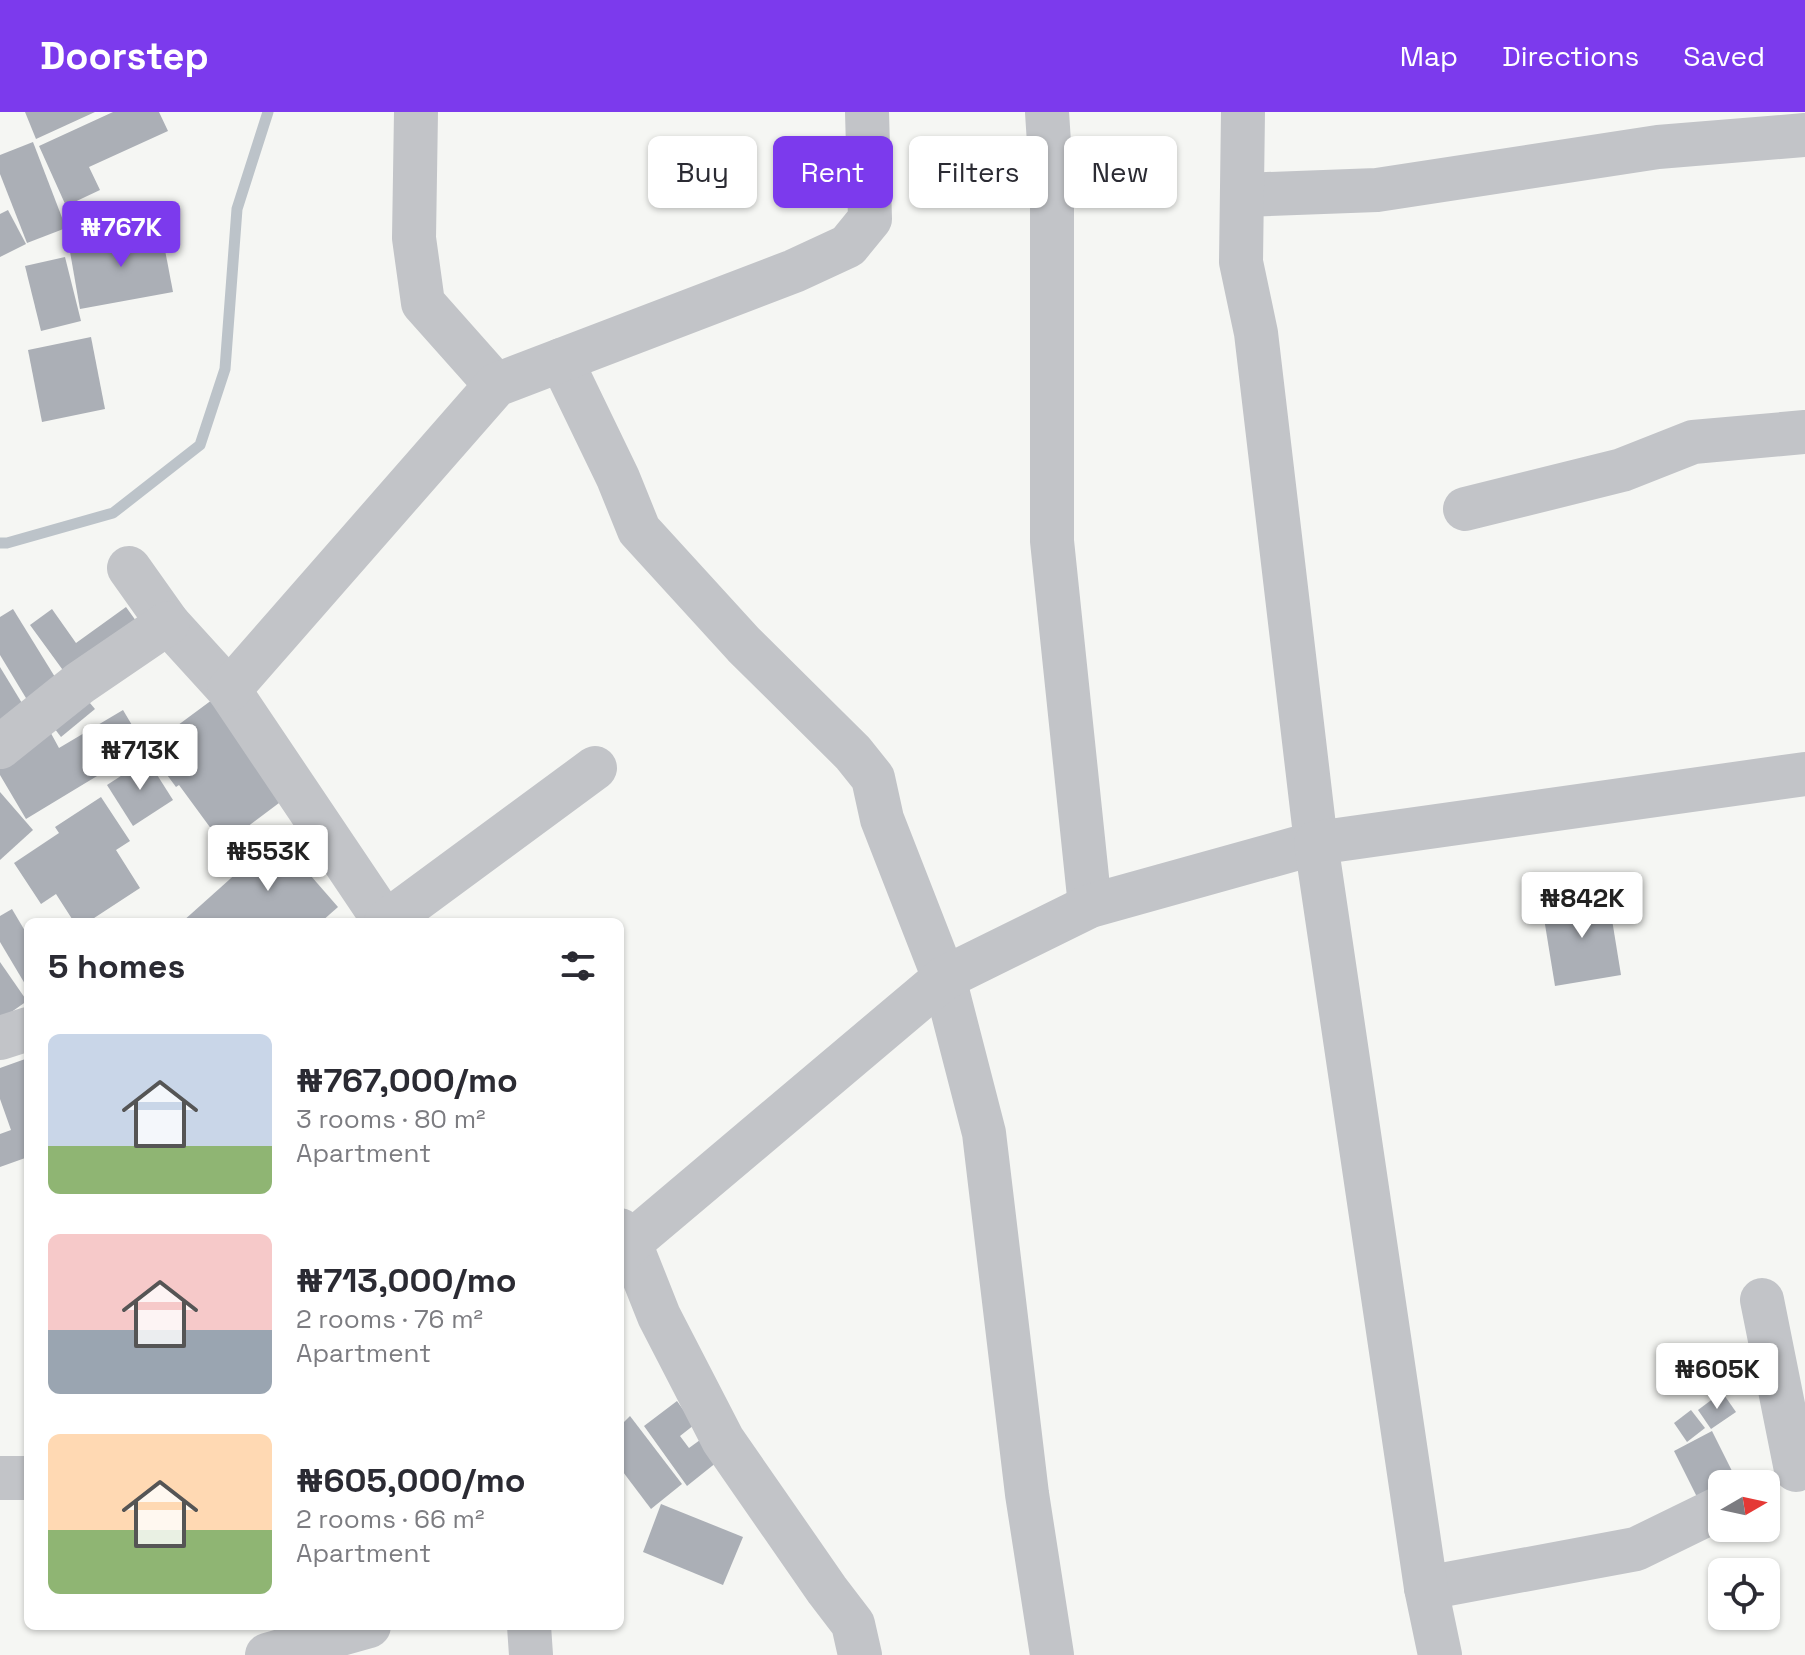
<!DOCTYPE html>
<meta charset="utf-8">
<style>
:root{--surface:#fff;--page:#f2f2f3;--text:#2b2b33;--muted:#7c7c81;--accent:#7c3aed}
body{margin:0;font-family:"Space Grotesk",sans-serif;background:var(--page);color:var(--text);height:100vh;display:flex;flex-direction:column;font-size:30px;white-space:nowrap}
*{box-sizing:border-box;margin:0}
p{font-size:26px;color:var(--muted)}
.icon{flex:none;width:44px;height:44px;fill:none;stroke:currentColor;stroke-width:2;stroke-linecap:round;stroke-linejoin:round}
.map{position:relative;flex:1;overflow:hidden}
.side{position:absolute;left:24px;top:806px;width:600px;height:712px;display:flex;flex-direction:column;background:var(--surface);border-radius:12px;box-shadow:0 2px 6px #0004}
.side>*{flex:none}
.guide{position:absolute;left:648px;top:24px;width:760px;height:72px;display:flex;gap:16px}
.needle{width:52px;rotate:81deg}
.fabs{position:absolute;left:1708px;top:1358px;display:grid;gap:16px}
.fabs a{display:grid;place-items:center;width:72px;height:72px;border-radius:12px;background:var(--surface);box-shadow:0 2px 6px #0004;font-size:40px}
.price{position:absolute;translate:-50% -68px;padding:0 18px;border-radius:8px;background:#fff;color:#222;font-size:26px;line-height:52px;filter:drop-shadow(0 2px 4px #0008)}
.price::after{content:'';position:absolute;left:50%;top:48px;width:24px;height:18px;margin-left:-12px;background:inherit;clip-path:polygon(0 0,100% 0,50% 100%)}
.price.current{background:var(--accent);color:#fff}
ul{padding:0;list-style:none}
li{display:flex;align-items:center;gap:24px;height:200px;padding:0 24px}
li span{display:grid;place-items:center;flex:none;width:224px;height:160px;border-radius:12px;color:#555}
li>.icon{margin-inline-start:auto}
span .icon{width:96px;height:96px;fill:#fffc;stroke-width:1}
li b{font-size:34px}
h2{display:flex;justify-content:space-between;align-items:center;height:96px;padding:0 24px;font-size:34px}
.pill{padding:0 28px;border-radius:12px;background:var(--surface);box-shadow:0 2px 6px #0004;font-size:28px;line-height:72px}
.pill.current{background:var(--accent);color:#fff}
header{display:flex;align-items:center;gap:48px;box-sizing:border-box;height:112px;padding:0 40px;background:var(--accent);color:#fff}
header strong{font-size:38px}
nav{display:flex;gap:44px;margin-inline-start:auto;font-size:28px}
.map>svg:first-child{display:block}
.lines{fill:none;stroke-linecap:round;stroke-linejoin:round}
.stream{stroke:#bcc3c9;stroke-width:11}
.building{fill:#abafb6}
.street{stroke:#c2c4c8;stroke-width:44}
</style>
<header>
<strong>Doorstep</strong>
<nav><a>Map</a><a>Directions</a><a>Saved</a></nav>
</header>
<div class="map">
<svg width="1805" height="1543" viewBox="0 0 1805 1543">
<rect width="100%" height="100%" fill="#f5f6f3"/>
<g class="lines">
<polyline class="stream" points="0,431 7,431 113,401 200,333 225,257 237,97 268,0"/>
</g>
<g class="building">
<polygon points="25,0 95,0 36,27"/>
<polygon points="113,0 159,0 168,19 89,55 100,78 66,94 39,34"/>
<polygon points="33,30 66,116 27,131 0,62 0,43"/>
<polygon points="8,98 26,132 0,145 0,102"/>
<polygon points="161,117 173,180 80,197 69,134"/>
<polygon points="65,145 81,209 41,219 25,154"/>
<polygon points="91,225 105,297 42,310 28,238"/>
<polygon points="126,495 144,520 73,572 30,513 52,497 76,531"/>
<polygon points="13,497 63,578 32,596 0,543 0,505"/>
<polygon points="0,555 28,601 0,618"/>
<polygon points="78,577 95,597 61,625 45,604"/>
<polygon points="220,582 287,685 223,733 179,673 176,675 147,636"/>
<polygon points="123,598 145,635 26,707 0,663 0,642 47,614 59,636"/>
<polygon points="147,647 173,688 133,714 107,673"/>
<polygon points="0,680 33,718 0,748"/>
<polygon points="101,685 130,729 116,738 140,776 88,810 74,810 56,782 41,792 14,751 59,721 55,715"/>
<polygon points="277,725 338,795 321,810 182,810"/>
<polygon points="1608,783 1621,863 1555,874 1542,794"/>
<polygon points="12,797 28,824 28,877 0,830 0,804"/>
<polygon points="0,850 27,889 0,908"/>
<polygon points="28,946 28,1045 0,1055 0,1022 11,1018 0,987 0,956"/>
<polygon points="1722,1280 1736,1300 1711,1317 1698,1298"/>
<polygon points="677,1289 694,1313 680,1324 689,1336 700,1328 717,1350 687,1374 644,1314"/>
<polygon points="1691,1298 1705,1316 1687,1330 1674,1311"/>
<polygon points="630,1304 682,1372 651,1397 620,1356 620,1314"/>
<polygon points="1712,1319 1738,1371 1722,1372 1722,1379 1700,1391 1674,1339"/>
<polygon points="661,1392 743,1425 723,1473 643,1440"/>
</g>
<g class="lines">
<g class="street">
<polyline points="416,0 414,126 423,191 496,273"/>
<polyline points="1047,0 1052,77 1052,429 1090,794"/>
<polyline points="1242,83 1377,78 1658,35 1805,23"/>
<polyline points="561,248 618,366 639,418 744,533 853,641 873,666 882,707 944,866 984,1021 1027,1382 1052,1543"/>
<polyline points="1465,397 1622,358 1693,330 1805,320"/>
<polyline points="129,456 168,511 229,578 385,810"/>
<polyline points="229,578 496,273 794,159 848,134 870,107 867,0"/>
<polyline points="0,635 80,571 168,511"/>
<polyline points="386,810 595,656"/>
<polyline points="0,926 28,917"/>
<polyline points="620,1118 630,1131 659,1204 723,1328 827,1478 853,1512 860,1543"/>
<polyline points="620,1142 630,1131 944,866 1090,794 1316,731 1256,221 1241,150 1243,0"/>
<polyline points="1762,1188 1796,1358"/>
<polyline points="0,1366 28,1366"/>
<polyline points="1426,1476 1636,1437 1722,1395"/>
<polyline points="529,1514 531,1543"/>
<polyline points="267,1543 369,1514"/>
<polyline points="1440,1543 1426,1476 1316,731 1805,662"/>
</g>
</g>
</svg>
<div class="fabs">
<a><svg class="needle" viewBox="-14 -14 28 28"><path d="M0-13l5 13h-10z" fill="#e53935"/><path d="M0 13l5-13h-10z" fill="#7c7c81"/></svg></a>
<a><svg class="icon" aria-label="locate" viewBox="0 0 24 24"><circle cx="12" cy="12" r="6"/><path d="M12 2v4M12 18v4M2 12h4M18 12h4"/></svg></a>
</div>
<b class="price current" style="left:121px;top:157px">₦767K</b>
<b class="price" style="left:140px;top:680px">₦713K</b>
<b class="price" style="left:268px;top:781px">₦553K</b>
<b class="price" style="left:1582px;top:828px">₦842K</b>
<b class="price" style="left:1717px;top:1299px">₦605K</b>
<div class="guide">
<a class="pill">Buy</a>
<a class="pill current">Rent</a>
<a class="pill">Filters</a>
<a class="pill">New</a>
</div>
<section class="side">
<h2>5 homes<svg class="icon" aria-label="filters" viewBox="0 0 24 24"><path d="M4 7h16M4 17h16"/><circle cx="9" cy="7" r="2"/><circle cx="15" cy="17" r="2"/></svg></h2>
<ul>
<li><span style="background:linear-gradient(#c9d6e8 70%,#8fb573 0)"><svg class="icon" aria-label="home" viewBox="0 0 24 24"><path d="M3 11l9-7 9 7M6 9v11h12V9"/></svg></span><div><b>₦767,000/mo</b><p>3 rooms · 80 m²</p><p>Apartment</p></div></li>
<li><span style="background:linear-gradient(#f6c9c9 60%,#9aa5b1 0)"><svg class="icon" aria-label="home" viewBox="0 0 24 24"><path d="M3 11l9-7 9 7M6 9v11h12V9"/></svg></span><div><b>₦713,000/mo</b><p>2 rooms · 76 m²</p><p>Apartment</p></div></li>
<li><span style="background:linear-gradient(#ffd9b3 60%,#8fb573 0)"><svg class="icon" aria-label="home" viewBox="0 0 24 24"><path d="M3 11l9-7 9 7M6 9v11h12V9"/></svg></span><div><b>₦605,000/mo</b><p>2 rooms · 66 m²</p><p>Apartment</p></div></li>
</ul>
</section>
</div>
